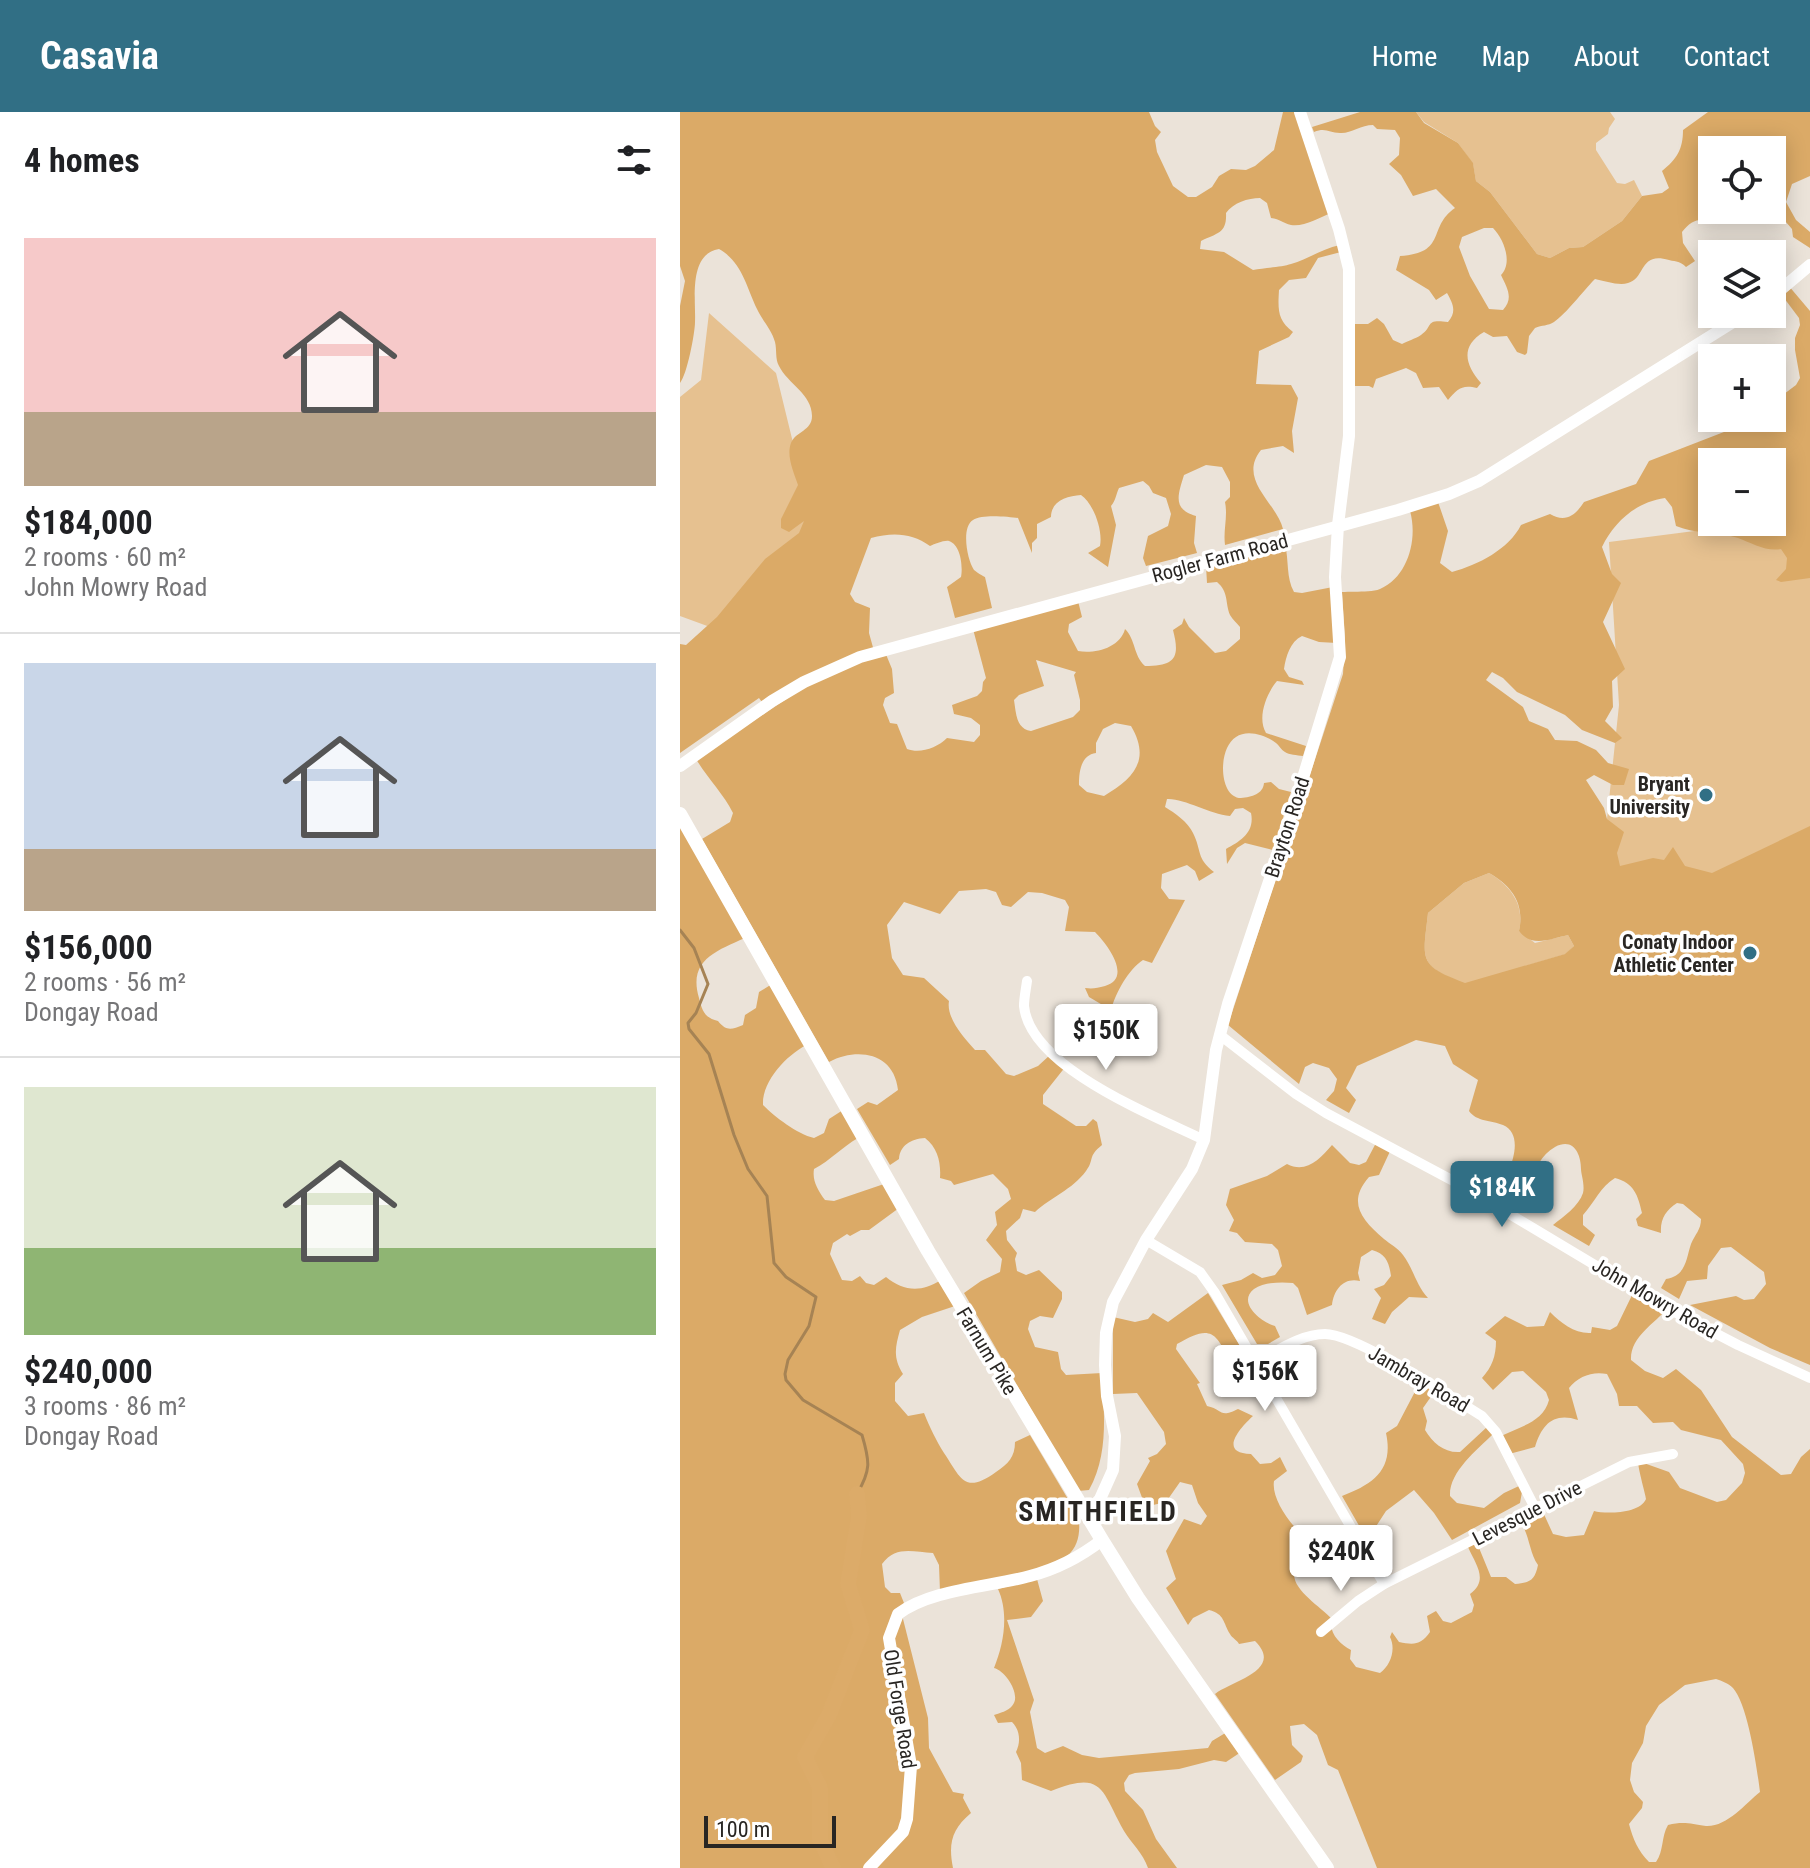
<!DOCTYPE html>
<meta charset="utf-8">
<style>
:root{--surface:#fff;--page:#f2f2f2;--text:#202124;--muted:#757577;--line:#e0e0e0;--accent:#316f85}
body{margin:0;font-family:"Roboto Condensed",sans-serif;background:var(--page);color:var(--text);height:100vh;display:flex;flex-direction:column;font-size:30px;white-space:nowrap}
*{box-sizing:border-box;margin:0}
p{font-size:26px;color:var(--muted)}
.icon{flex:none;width:44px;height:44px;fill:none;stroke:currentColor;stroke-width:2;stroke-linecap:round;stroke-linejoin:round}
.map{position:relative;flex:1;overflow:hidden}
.drawer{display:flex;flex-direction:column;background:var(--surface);width:680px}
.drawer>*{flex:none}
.buttons{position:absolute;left:1018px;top:24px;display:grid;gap:16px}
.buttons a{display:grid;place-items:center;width:88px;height:88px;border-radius:0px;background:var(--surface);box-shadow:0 4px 20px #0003;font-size:40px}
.scale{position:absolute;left:24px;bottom:20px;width:132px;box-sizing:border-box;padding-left:8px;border:4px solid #292623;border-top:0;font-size:22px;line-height:28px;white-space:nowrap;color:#292623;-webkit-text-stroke:6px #fff;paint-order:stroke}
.price{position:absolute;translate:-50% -68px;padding:0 18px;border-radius:8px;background:#fff;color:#222;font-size:26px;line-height:52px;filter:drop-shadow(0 2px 4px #0008)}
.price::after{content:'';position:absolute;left:50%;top:48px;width:24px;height:18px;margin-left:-12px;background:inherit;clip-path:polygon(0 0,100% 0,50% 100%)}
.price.selected{background:var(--accent);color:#fff}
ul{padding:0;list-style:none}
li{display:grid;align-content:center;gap:16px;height:424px;padding:0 24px}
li+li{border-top:2px solid var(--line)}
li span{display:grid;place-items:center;height:248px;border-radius:0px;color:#555}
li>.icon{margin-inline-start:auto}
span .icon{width:144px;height:144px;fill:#fffc;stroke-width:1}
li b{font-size:34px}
h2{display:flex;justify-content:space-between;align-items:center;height:96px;padding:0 24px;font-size:34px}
header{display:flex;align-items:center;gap:48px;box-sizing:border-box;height:112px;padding:0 40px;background:var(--accent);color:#fff}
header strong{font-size:38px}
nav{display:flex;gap:44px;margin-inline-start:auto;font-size:28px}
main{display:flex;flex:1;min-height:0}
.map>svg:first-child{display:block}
.green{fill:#e6c190}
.forest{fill:#dbaa67;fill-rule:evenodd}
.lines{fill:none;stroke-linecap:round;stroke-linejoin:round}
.stream{stroke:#a68354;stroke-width:3}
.river{stroke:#dcab69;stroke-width:16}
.minor{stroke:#fff;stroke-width:10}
.tertiary{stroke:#fff;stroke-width:12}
.secondary{stroke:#fff;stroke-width:14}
.poi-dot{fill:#316f85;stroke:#fff;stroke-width:3}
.labels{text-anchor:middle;stroke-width:7;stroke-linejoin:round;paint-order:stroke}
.street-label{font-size:20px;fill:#292623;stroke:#fff}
.poi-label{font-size:20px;font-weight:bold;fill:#292623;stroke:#fff;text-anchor:end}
.district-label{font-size:28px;font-weight:bold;letter-spacing:2px;fill:#292623;stroke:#fff}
</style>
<header>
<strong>Casavia</strong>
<nav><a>Home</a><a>Map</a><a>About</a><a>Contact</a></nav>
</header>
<main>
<section class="drawer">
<h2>4 homes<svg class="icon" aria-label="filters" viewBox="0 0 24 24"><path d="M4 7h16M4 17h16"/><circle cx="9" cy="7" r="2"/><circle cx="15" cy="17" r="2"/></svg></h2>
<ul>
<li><span style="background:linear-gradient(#f6c9c9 70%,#b9a48a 0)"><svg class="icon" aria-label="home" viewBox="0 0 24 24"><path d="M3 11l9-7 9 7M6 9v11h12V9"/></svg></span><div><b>$184,000</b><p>2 rooms · 60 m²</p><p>John Mowry Road</p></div></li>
<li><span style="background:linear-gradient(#c9d6e8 75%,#b9a48a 0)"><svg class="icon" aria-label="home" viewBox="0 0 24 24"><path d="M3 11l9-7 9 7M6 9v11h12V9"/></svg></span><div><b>$156,000</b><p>2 rooms · 56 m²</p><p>Dongay Road</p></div></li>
<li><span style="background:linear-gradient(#dfe7d0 65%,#8fb573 0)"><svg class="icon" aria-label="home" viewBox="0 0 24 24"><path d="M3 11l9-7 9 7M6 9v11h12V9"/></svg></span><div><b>$240,000</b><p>3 rooms · 86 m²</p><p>Dongay Road</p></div></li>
</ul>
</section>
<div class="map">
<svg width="1130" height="1756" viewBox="0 0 1130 1756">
<rect width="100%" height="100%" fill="#ebe3d9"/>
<g class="green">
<polygon points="736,0 930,0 935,7 929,16 928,22 916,31 916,38 937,71 945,72 954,68 962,84 942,109 903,135 889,136 870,146 857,142 810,80 796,69 793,52 778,31 744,10"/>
<polygon points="29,201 96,261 126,384 127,479 71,530 0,504 0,285 21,268"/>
<polygon points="1130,404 1130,1009 955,835 927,707 939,593 929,430"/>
<path d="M809,761C831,774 845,793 839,819L855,831L888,823L894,834L886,842L785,872C737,853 743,848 748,801L784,771Z"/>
</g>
<g class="forest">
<path d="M0,0H469L475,14L481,20L475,28L477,40L493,74L508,85H516L532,75L539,64L551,57L566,58L575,54L594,38L603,0H617L651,101C639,106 624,115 611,113C603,111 600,107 591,106L587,91L580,86C568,86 553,91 546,101C547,121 538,121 521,129L520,137L544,140L573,158C584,156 602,155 611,152C628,147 642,137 660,133L661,140L638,146L626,166L609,168L599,178C598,197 597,208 613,220L609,225L579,239L576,272L611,273L618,286L612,319L614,341L603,334L581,338C557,368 597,391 603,417L545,433C543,418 548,405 545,390L550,385V370L542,355L526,353L504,363C498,383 492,397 516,404L514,431L517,441L466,454L463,446L468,424L488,414L491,402L486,386L473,381L469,374L463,369L439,376C436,382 436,388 431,394L436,413L428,455L408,441L420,434C423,419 414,392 401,383C387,384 371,389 371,405L357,412V426L352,431V441L338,406C328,405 302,402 293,408C281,415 287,448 294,458C295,459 304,465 305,465L312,496L275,506L267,475L281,465C283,455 281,433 269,429C264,428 255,432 250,434C232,421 213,420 191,426L170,482L175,490L190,496L189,521L194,539L84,593L79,586L0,641V532L6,533L37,505L85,447L119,421L124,409L109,420L101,416V407L118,373C114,361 106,344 111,331C116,319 132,319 132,304C132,282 108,272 99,254C95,247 97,238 95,230C92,218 82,208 77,197C66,174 62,150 39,137C8,142 16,188 15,210C15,221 7,263 0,271V194L5,169L0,154Z"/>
<path d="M680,0H736L744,11L778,31L793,51L796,69L810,80L857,142L870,146L889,136L903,135L942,109L962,84L982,81L989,76L982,59C997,47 1003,37 1003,18L1028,0H1130V64L1112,72L1106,90L1116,108L1130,120V136L1113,125L1112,117L1099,102L1093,101L1078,107L1074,98H1092V38H1032V88L1029,91V103L1034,110C1020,105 1011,108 1002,120L1003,131L1015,149L1006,155C1000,149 997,150 989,148C959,139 966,166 948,171C939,174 925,169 915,167C903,179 886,202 874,210C868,214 862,213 855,216L849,224L847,241L845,243L837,240L827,224L813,225L804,220C780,234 785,253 801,271L797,276C782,272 777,277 768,288L759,275L743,276L736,261L726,256L696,267L693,276L689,274H669V212H688L697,206L704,212L713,228L722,232C727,229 735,227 741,223C754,214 744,207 768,210C777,199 773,192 767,181L756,188L749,178L716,158L720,144C768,141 747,115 775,96L756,77L733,84L721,63L709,52L719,43L720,26L715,18L697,17L693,13C681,13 670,22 660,21C649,21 646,15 634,20L632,15ZM804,116H813C824,127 833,151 821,163C827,176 834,186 823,198L809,197L790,164L779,135L782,125Z"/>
<path d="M1108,173L1130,199V466L1101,470L1096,468L1106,457L1107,446L1101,437C1086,440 1072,431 1058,426C1039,420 1015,422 996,414L992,395L985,386C956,390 934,410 922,435L932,462L941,471L923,510L945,557L932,569L933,595L925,609L942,626L935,631L902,618L885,603L837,580L823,566L812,560L806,568L843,595L849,609L868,617L875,628L897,629L916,638L928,651L949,657L944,673H933L914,663L906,668L924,696L927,707L944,720L937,741L940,754L973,746L984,748L993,735L1005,754L1032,761L1130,714V1253L1090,1236L1010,1193L1056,1184L1064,1188L1074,1187L1086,1172L1084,1160L1051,1135L1041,1136L1028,1154L1027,1167L1007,1169L999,1187L981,1176L986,1167C1006,1164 1006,1147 1011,1132C1015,1122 1021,1118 1021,1107L1003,1092L997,1091C986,1098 980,1107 981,1121L958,1114L956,1107L962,1101C958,1083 954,1071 935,1066C921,1074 914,1091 903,1103V1113L915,1123L909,1134L873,1113C883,1105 899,1094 903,1081C905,1073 901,1062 901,1057C901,1043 894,1025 875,1035C861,1043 855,1057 850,1070C847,1077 841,1085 836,1091L817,1081C827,1066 848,1024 823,1013C811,1008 797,1010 789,999L798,968L773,952L765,934L736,928L677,954L666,976L676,988L669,1001L646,988L654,979L657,967L649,956L633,951L625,955L619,972L548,913L663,562L665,526L662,480C673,479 690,481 700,477C728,465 738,427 730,399L758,390L768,419L760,451L772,460C798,453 829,437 841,413L870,402C885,411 895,404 904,390L956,372L969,349L1062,313L1071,306H1092V291L1116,273L1120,266L1115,238V226L1120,213L1119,206L1101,182ZM1032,350H1092V410H1032ZM809,761C832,774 845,792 839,819C852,836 870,827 888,823L894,834L885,842L785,871C737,853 743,848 748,801L784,771Z"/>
<path d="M605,432C609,448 606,466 614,480L622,481L653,475L657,531L639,530L622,524C610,530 606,544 604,557L609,565L622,569L624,573L597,569C586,582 577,606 586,621L626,634L623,644C617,643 609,643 605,640C601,638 599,633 596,631C586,623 567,617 556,625C537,637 539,686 561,686C572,685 583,682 584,671L591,670L599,677L611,680L593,738L565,731L557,736L547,752L546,737C561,729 575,720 571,701L563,696L555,697L550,704C529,702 504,686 487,687L485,695C495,701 508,710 513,721C522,739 516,746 534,760L519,769L515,759L507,753L482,762L481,776L489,787L505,788L472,851L463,848C448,858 436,880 431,898L409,885L405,876C413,877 417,876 425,874C453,866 427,832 415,820L385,819L389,795L385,788L362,781L348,780L331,795L322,793L316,780L306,777L279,779L260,802L224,790L207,813L212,846L223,863L244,866L269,889C266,906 284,926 295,938H305L326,962L334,964L358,954L370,943L386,954L363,983V992L396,1014H406L413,1007L417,1010L422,1033C407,1045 415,1047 406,1059C392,1078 371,1085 355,1100L343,1097L340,1106L326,1119L327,1128L337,1141L335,1147L337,1159L346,1163L359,1158L382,1180V1187L373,1206L360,1204L350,1209L348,1217L355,1235L378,1240L381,1257L386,1263L422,1261C424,1301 429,1342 409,1378L398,1379L284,1181L301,1169L320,1160L322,1147L306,1128L317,1113L315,1100L331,1087L328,1077L313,1062L274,1073L271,1069L260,1066C261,1051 258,1036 245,1026C231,1027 220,1033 219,1047L210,1053L177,997L188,990L197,993L218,978C214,941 178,935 149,950L22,727L50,710L53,701C43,681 28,667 16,647L126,574L205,540L212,557L214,581L205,586L203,593L210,611L217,612L227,637C240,642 257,636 267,626L294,630L300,623V613L291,606L274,602L272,593L297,584L302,579L303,570L306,566L293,517L398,489L402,505L389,512L388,520L398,539C415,542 440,536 445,517C456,528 453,543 465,554C496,554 500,545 493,518L502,512L504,506L509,515L535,541L546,539L560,527V515C557,511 553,508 550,503C545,491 549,480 537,470L527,471L526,454ZM356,548L396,560L394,563L400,588V598L393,605L351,619C336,617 336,601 334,588L339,583L364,574ZM435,611L451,614C471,648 454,666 424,684L407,680L399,673C399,659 401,643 416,641V631L423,617Z"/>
<path d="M0,701L69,824C40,838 7,846 19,886C22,899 25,906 38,909C46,919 51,918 63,913L65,903L76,896L79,880L92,872L126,933C106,944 82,969 83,993C95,1005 117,1022 134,1026L144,1021L149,1007L163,998L178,1026C162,1035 151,1048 134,1057C132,1069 138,1078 145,1088L154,1089L204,1072L219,1096L189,1118H181L170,1124L167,1122L153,1131L150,1142L162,1168L172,1169L180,1164L186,1171L194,1173L206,1165C223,1179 241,1181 261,1168L275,1194L242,1205L220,1218C215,1236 213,1246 223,1262L215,1271V1289L228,1304L244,1301C250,1316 256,1328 264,1341C281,1366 284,1383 316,1360C328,1352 335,1345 335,1330L350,1323L398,1404C401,1417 399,1435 387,1444C365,1461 290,1473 260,1480L259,1453L253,1441C233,1440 216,1433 202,1452L205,1475L211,1481H220L226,1496L222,1503L248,1606L249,1636L273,1680L284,1682L283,1686L291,1701C272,1717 268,1731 273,1756H0Z"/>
<path d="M697,1029L712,1035L699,1063L689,1065C667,1090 681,1107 704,1127C710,1132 718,1136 723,1143C733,1156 736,1173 748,1186L729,1185L712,1200L705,1212L692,1207L701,1186L694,1177L704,1173L711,1164C709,1150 706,1142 692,1138L681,1145L678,1161L680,1169C664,1165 654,1177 652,1193L627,1203L618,1176L613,1171C601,1170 584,1170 574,1177C556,1191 583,1211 595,1214L600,1225L588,1232H577L542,1173L561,1168L573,1161L582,1166L595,1163L602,1154L598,1138L592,1132L565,1130L557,1121L549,1119L554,1108L546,1093L550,1077L587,1064L607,1052C626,1062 640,1047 652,1033L670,1051L679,1053L686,1050Z"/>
<path d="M955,1177L988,1196C974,1212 950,1225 951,1248L965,1259L983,1266L996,1257L1021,1278L1052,1325L1101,1363L1111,1362L1121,1345L1130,1337V1756H697L658,1658L648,1653L637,1623L624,1612L610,1614L612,1633L623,1644L621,1650L595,1668L535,1582C554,1568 604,1558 575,1529L559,1532C557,1528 552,1526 550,1522C543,1511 545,1502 529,1498L513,1506L508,1513L486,1476L496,1467L486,1439L504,1407L521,1413L527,1404L518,1391L512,1373L500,1370L486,1390L473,1393L464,1391L457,1372L470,1349L468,1346L477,1342L486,1332L484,1320L457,1281L433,1282V1205L455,1210L468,1207L473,1201L488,1210L528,1181L563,1239L548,1249C536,1214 525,1216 497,1232L496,1237L520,1271L517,1272L527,1294C543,1297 539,1307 558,1297L573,1304C561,1315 537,1341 571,1342L580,1352L591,1351L600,1345L607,1359L594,1369C591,1388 612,1414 626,1427L628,1445C592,1466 636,1490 652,1507C648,1521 660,1532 671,1538L670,1547L676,1555L700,1561C711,1553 716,1537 710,1525L712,1520L719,1530C734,1533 741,1533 750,1520L747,1504L756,1499L763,1509L771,1511L792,1500L794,1493L790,1482C809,1468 796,1453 788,1435L797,1431L811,1465H826L835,1472C850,1471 855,1468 858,1453C849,1440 850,1424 840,1409L862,1398L873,1422L886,1425L904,1423L914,1399C925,1402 960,1402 966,1387C966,1384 958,1357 958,1349L989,1360L1000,1376L1037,1390L1046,1388L1062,1371L1065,1361L1063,1352L1041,1328L1001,1318L993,1310L973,1311L957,1294H939L937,1282L927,1262C913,1259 898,1264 889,1276L898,1308C874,1300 862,1312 855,1335L829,1342L819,1325C838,1315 863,1311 869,1288L866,1280L843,1259L832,1260L813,1278L802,1266C812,1255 816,1244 816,1229L805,1221L825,1204L847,1215L864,1214L870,1200C881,1211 895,1222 911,1221L912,1215L930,1218L937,1214ZM1036,1567C1042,1569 1048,1571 1053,1576C1068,1593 1077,1656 1080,1680C1065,1692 1047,1715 1026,1714C1011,1712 1004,1709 988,1713C981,1725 984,1739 976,1750H969C958,1739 953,1727 949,1712L962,1696L963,1690L954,1680L950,1668L952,1651L963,1631L966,1614L979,1593L1005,1573Z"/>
<path d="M740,1270L755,1279L743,1296L747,1309L745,1318C753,1331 764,1341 780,1340L807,1315L813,1322C796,1339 769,1360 770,1384L777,1391L804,1396L824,1381L839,1374L842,1380L840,1391L772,1428L754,1401L734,1378L706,1399L693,1419L685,1424L662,1384C693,1372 714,1358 706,1321L717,1314Z"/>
<path d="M357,1467L363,1489L351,1505L327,1508L354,1588L350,1600L357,1636L365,1641L383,1634L402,1643L419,1646L528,1636L532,1629L547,1620L561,1640L546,1650L534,1648L499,1657L455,1661L449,1663L444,1671L445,1679L463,1698L476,1727L497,1756H468C463,1741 452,1732 444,1719C421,1678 424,1658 371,1679L342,1668L341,1651L336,1640C341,1630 340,1618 332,1610L318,1611L314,1603C320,1601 328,1599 332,1594C342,1584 326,1559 314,1556C324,1532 329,1501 318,1477Z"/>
</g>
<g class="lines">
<path class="stream" d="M0,818L14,836L28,872L16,901L8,911L9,917L29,942L54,1023L68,1057L87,1084L94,1151L106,1165L136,1185L129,1214L108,1248L105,1262L106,1268L123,1288L182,1323C190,1350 191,1358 177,1382"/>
<polyline class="river" points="153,1756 140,1727 140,1676 125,1645 149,1603 182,1518 168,1472 179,1404 177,1382"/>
<g class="minor">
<path d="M347,869C346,877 344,886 344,894C350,956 475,1004 524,1028"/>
<polyline points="540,923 616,982 646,1001 781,1073 985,1195 1058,1233 1130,1266"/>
<polyline points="466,1128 520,1160 535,1181 704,1472"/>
<path d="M577,1249C597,1239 621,1222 645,1222C676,1222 771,1285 802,1304L816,1320L855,1396"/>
<polyline points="641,1520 678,1489 704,1472 949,1350 993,1342"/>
</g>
<g class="tertiary">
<polyline points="1092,185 1130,153"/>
<polyline points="0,654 92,589 124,570 180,545 718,398 769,382 799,369 1066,202"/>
<polyline points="407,1401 420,1387 433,1358 435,1324 427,1284 425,1253 426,1221 433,1190 466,1128 512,1057 524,1028 536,938 548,892 614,695 660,545 655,465 658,413 669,324 669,157 659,117 620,0"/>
<path d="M189,1756L223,1720L227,1707L231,1654L209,1526L218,1502C251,1477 310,1475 350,1464C377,1457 400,1445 422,1428"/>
</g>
<polyline class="secondary" points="0,702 248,1139 422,1428 458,1486 647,1756"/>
</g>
<g class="poi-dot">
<circle cx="1026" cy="683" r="8"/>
<circle cx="1070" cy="841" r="8"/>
</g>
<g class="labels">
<g class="street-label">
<text transform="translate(540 446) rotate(-15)" y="7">Rogler Farm Road</text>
<text transform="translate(607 715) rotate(-72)" y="7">Brayton Road</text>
<text transform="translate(975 1186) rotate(30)" y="7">John Mowry Road</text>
<text transform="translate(307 1239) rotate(59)" y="7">Farnum Pike</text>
<text transform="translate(739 1267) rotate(30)" y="7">Jambray Road</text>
<text transform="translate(847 1401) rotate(-27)" y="7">Levesque Drive</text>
<text transform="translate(220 1597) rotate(81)" y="7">Old Forge Road</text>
</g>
<g class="poi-label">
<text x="1010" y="679">Bryant<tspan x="1010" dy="23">University</tspan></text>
<text x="1054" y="837">Conaty Indoor<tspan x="1054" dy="23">Athletic Center</tspan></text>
</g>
<g class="district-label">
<text x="418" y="1409">SMITHFIELD</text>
</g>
</g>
</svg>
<div class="buttons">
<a><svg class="icon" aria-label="locate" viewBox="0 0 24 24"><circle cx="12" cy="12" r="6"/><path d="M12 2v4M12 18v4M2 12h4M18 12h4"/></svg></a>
<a><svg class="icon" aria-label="layers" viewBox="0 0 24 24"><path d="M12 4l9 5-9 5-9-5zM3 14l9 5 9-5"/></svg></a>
<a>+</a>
<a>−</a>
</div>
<div class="scale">100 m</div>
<b class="price" style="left:426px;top:960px">$150K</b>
<b class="price selected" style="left:822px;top:1117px">$184K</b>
<b class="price" style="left:585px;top:1301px">$156K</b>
<b class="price" style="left:661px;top:1481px">$240K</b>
</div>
</main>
